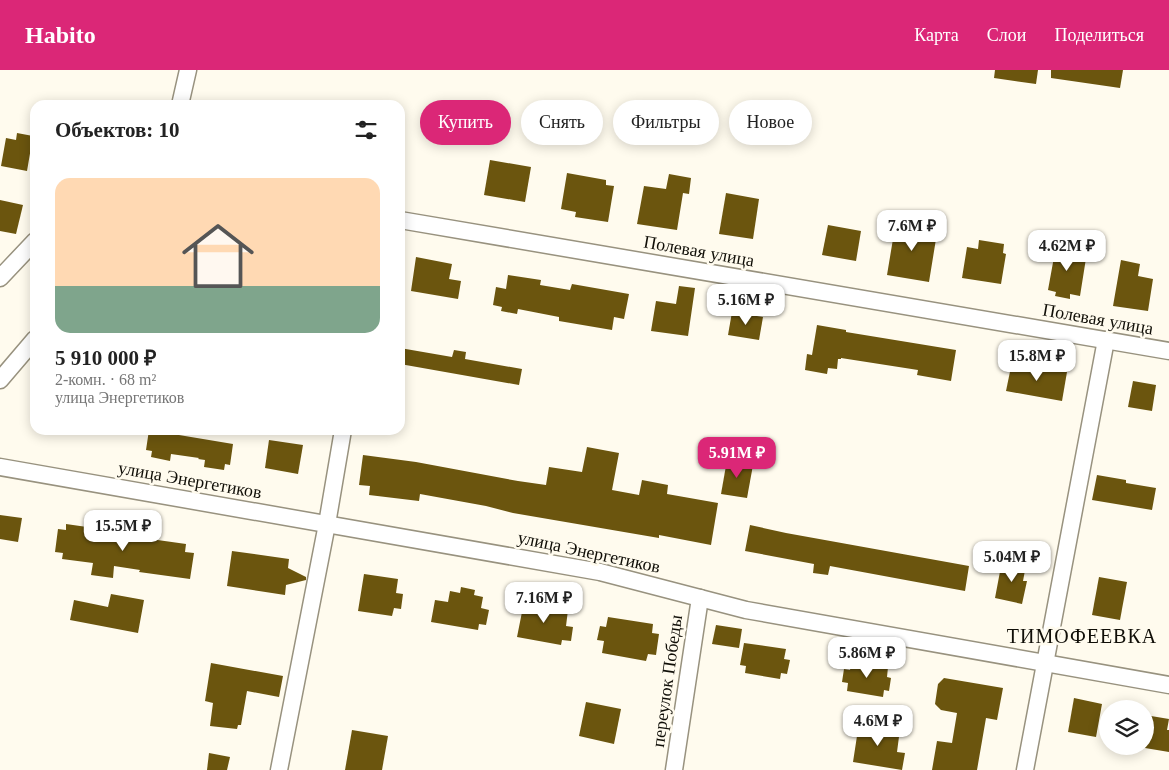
<!DOCTYPE html>
<html lang="ru">
<meta charset="utf-8">
<style>
:root{--surface:#fff;--page:#f6f6f6;--text:#222;--muted:#767676;--line:#e0e0e0;--accent:#db2777}
body{margin:0;font-family:Georgia,serif;background:var(--page);color:var(--text);height:100vh;display:flex;flex-direction:column;font-size:19px;white-space:nowrap}
*{box-sizing:border-box;margin:0}
p{font-size:16px;color:var(--muted)}
.icon{flex:none;width:28px;height:28px;fill:none;stroke:currentColor;stroke-width:2;stroke-linecap:round;stroke-linejoin:round}
.map{position:relative;flex:1;overflow:hidden}
.sheet{position:absolute;left:30px;top:30px;width:375px;height:335px;display:flex;flex-direction:column;background:var(--surface);border-radius:15px;box-shadow:0 2px 12px #0003}
.sheet>*{flex:none}
.guide{position:absolute;left:420px;top:30px;width:475px;height:45px;display:flex;gap:10px}
.tools{position:absolute;left:1099px;top:630px;display:grid;gap:10px}
.tools a{display:grid;place-items:center;width:55px;height:55px;border-radius:50%;background:var(--surface);box-shadow:0 2px 12px #0003;font-size:25px}
.price{position:absolute;translate:-50% -42px;padding:0 11px;border-radius:10px;background:#fff;color:#222;font-size:16px;line-height:32px;filter:drop-shadow(0 1px 2px #0008)}
.price::after{content:'';position:absolute;left:50%;top:30px;width:15px;height:11px;margin-left:-8px;background:inherit;clip-path:polygon(0 0,100% 0,50% 100%)}
.price.on{background:var(--accent);color:#fff}
ul{padding:0;list-style:none}
li{display:grid;align-content:center;gap:10px;height:265px;padding:0 25px}
li+li{border-top:1px solid var(--line)}
li span{display:grid;place-items:center;height:155px;border-radius:15px;color:#555}
li>.icon{margin-inline-start:auto}
span .icon{width:90px;height:90px;fill:#fffc;stroke-width:1}
li b{font-size:21px}
h2{display:flex;justify-content:space-between;align-items:center;height:60px;padding:0 25px;font-size:21px}
.chip{padding:0 18px;border-radius:22px;background:var(--surface);box-shadow:0 2px 12px #0003;font-size:18px;line-height:45px}
.chip.on{background:var(--accent);color:#fff}
header{display:flex;align-items:center;gap:30px;box-sizing:border-box;height:70px;padding:0 25px;background:var(--accent);color:#fff}
header strong{font-size:24px}
nav{display:flex;gap:28px;margin-inline-start:auto;font-size:18px}
.map>svg:first-child{display:block}
.building{fill:#6b550e}
.lines{fill:none;stroke-linecap:round;stroke-linejoin:round}
.minor-casing{stroke:#98927f;stroke-width:19}
.minor{stroke:#fff;stroke-width:16}
.labels{text-anchor:middle;stroke-width:5;stroke-linejoin:round;paint-order:stroke}
.street-label{font-size:18px;fill:#100e07;stroke:#fffbee}
.quarter-label{font-size:20px;letter-spacing:1px;fill:#100e07;stroke:#fffbee}
</style>
<header>
<strong>Habito</strong>
<nav><a>Карта</a><a>Слои</a><a>Поделиться</a></nav>
</header>
<div class="map">
<svg width="1169" height="700" viewBox="0 0 1169 700">
<rect width="100%" height="100%" fill="#fffbee"/>
<g class="building">
<polygon points="995,0 1038,0 1036,14 994,8"/>
<polygon points="1051,0 1123,0 1120,18 1051,8"/>
<polygon points="17,63 33,66 27,101 1,96 6,68 16,70"/>
<polygon points="490,90 531,97 525,132 484,125"/>
<polygon points="567,103 606,110 606,115 614,116 608,152 575,147 576,142 561,139"/>
<polygon points="669,104 691,108 689,124 683,123 677,160 637,154 644,116 666,119"/>
<polygon points="726,123 759,129 753,169 719,164"/>
<polygon points="0,130 23,135 16,164 0,161"/>
<polygon points="896,151 930,157 928,168 936,169 929,212 887,205"/>
<polygon points="828,155 861,161 856,191 822,185"/>
<polygon points="979,170 1004,174 1003,183 1006,184 1001,214 962,208 967,177 978,179"/>
<polygon points="1056,176 1087,182 1080,226 1070,224 1070,229 1055,226 1056,222 1048,220"/>
<polygon points="416,187 452,194 449,209 461,211 458,229 411,221"/>
<polygon points="1121,190 1140,194 1138,206 1153,209 1148,241 1113,236"/>
<polygon points="508,205 541,210 540,215 570,220 572,214 629,224 624,249 614,247 612,260 559,251 559,247 518,239 517,244 501,241 502,237 493,235 496,217 506,219"/>
<polygon points="679,216 695,218 688,266 651,261 656,231 676,234"/>
<polygon points="732,242 763,247 759,270 728,265"/>
<polygon points="817,255 846,260 846,262 956,280 951,311 917,305 918,300 841,288 841,289 838,289 837,299 828,298 827,304 805,300 807,284 812,285"/>
<polygon points="400,278 452,287 454,280 466,282 465,289 522,299 519,315 400,294"/>
<polygon points="1012,292 1067,302 1062,331 1006,321"/>
<polygon points="1133,311 1156,315 1152,341 1128,337"/>
<polygon points="149,360 233,374 230,395 225,394 224,400 204,397 205,390 198,389 199,388 171,384 170,391 151,387 152,381 146,380"/>
<polygon points="269,370 303,375 298,404 265,398"/>
<polygon points="587,377 619,383 612,420 639,425 642,410 668,415 667,424 718,433 711,475 659,465 659,468 513,443 486,436 420,424 419,431 369,425 370,416 359,415 363,385 416,392 518,411 546,415 549,397 582,402"/>
<polygon points="727,390 753,395 747,428 721,424"/>
<polygon points="1097,405 1126,410 1126,413 1156,418 1152,440 1092,430"/>
<polygon points="0,445 22,448 18,472 0,469"/>
<polygon points="66,454 129,463 129,466 186,474 185,482 194,483 190,509 139,502 140,500 114,496 113,508 91,505 93,493 62,489 63,483 55,482 58,459 66,460"/>
<polygon points="750,455 786,463 969,496 965,521 830,496 828,505 813,503 814,494 745,481"/>
<polygon points="232,481 289,489 288,498 306,507 306,510 286,515 285,525 227,516"/>
<polygon points="1002,491 1026,495 1023,511 1027,511 1022,534 995,528"/>
<polygon points="364,504 398,509 396,523 403,524 401,539 394,538 392,546 358,541"/>
<polygon points="1099,507 1127,512 1120,550 1092,545"/>
<polygon points="461,517 475,520 474,525 483,527 481,538 489,540 486,555 479,554 478,560 431,552 435,530 448,532 450,521 460,523"/>
<polygon points="111,524 144,530 138,563 70,550 74,530 108,537"/>
<polygon points="524,532 568,540 566,556 573,557 571,571 562,570 561,575 517,567"/>
<polygon points="608,547 653,554 652,563 659,564 656,585 648,584 646,591 602,583 604,571 597,570 600,556 606,557"/>
<polygon points="716,555 742,559 739,578 712,574"/>
<polygon points="744,573 786,579 784,589 790,590 787,604 781,603 780,609 745,603 746,596 740,595"/>
<polygon points="852,591 888,597 887,607 891,608 889,621 884,620 883,627 847,621 848,613 842,612 844,599 850,600"/>
<polygon points="211,593 283,606 279,627 247,621 241,655 238,655 237,659 210,656 213,633 205,631"/>
<polygon points="944,608 1003,618 997,650 986,648 977,700 932,700 937,671 952,673 957,643 941,640 935,634 938,614"/>
<polygon points="1074,628 1102,634 1096,667 1068,662"/>
<polygon points="586,632 621,639 614,674 579,666"/>
<polygon points="1145,645 1169,649 1167,660 1169,660 1169,682 1145,678"/>
<polygon points="859,653 900,659 897,682 905,683 902,700 853,692"/>
<polygon points="352,660 388,666 382,700 345,700"/>
<polygon points="209,683 230,687 227,700 207,700"/>
</g>
<g class="lines">
<defs>
<g id="minor">
<polyline points="180,35 188,0"/>
<polyline points="400,150 1169,281"/>
<polyline points="0,208 35,171"/>
<polyline points="0,310 35,269"/>
<polyline points="0,397 600,502 746,540 1169,615"/>
<polyline points="279,700 327,454 343,360"/>
<polyline points="674,700 700,528"/>
<polyline points="1025,700 1106,270"/>
</g>
</defs>
<use href="#minor" class="minor-casing"/>
<use href="#minor" class="minor"/>
</g>
<g class="labels">
<g class="street-label">
<text transform="translate(699 181) rotate(10)" y="6">Полевая улица</text>
<text transform="translate(1098 249) rotate(10)" y="6">Полевая улица</text>
<text transform="translate(190 410) rotate(10)" y="6">улица Энергетиков</text>
<text transform="translate(589 482) rotate(12)" y="6">улица Энергетиков</text>
<text transform="translate(667 611) rotate(-82)" y="6">переулок Победы</text>
</g>
<g class="quarter-label">
<text x="1082" y="573">ТИМОФЕЕВКА</text>
</g>
</g>
</svg>
<div class="tools">
<a><svg class="icon" aria-label="layers" viewBox="0 0 24 24"><path d="M12 4l9 5-9 5-9-5zM3 14l9 5 9-5"/></svg></a>
</div>
<b class="price" style="left:912px;top:182px">7.6M ₽</b>
<b class="price" style="left:1067px;top:202px">4.62M ₽</b>
<b class="price" style="left:746px;top:256px">5.16M ₽</b>
<b class="price" style="left:1037px;top:312px">15.8M ₽</b>
<b class="price on" style="left:737px;top:409px">5.91M ₽</b>
<b class="price" style="left:123px;top:482px">15.5M ₽</b>
<b class="price" style="left:1012px;top:513px">5.04M ₽</b>
<b class="price" style="left:544px;top:554px">7.16M ₽</b>
<b class="price" style="left:867px;top:609px">5.86M ₽</b>
<b class="price" style="left:878px;top:677px">4.6M ₽</b>
<div class="guide">
<a class="chip on">Купить</a>
<a class="chip">Снять</a>
<a class="chip">Фильтры</a>
<a class="chip">Новое</a>
</div>
<section class="sheet">
<h2>Объектов: 10<svg class="icon" aria-label="filters" viewBox="0 0 24 24"><path d="M4 7h16M4 17h16"/><circle cx="9" cy="7" r="2"/><circle cx="15" cy="17" r="2"/></svg></h2>
<ul>
<li><span style="background:linear-gradient(#ffd9b3 70%,#7fa58c 0)"><svg class="icon" aria-label="home" viewBox="0 0 24 24"><path d="M3 11l9-7 9 7M6 9v11h12V9"/></svg></span><div><b>5 910 000 ₽</b><p>2-комн. · 68 m²</p><p>улица Энергетиков</p></div></li>
</ul>
</section>
</div>
